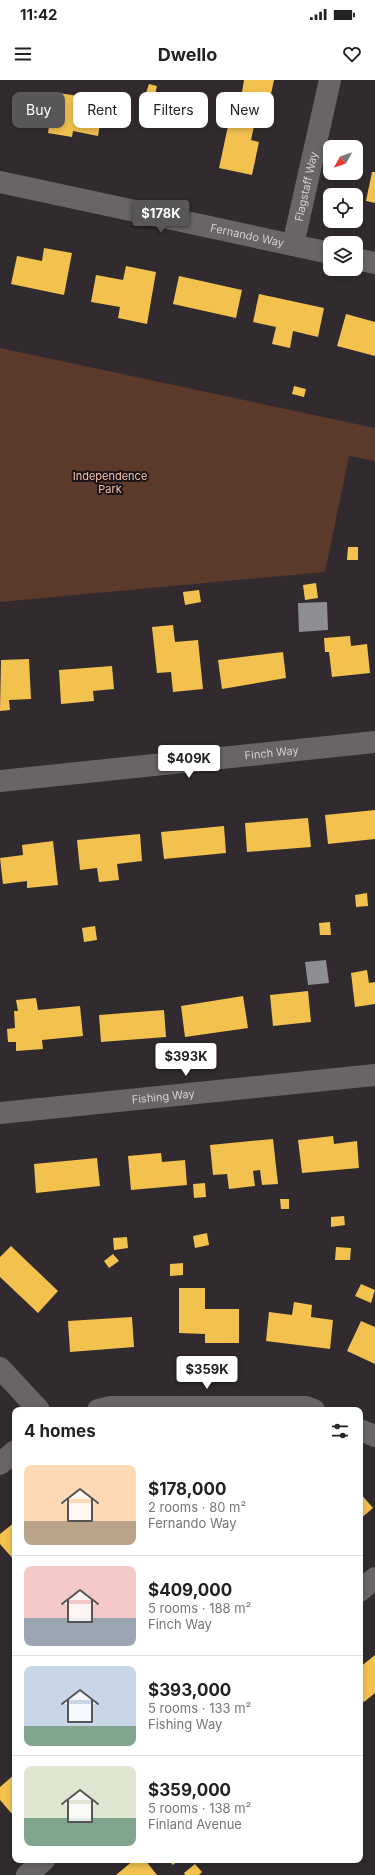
<!DOCTYPE html>
<meta charset="utf-8">
<style>
:root{--surface:#fff;--page:#f6f6f6;--text:#222;--muted:#767676;--line:#e0e0e0;--accent:#595658}
body{margin:0;font-family:Inter,sans-serif;background:var(--page);color:var(--text);height:100vh;display:flex;flex-direction:column;font-size:15px;white-space:nowrap}
*{box-sizing:border-box;margin:0}
p{font-size:13px;color:var(--muted)}
.icon{flex:none;width:22px;height:22px;fill:none;stroke:currentColor;stroke-width:2;stroke-linecap:round;stroke-linejoin:round}
.map{position:relative;flex:1;overflow:hidden}
.side{position:absolute;left:12px;top:1327px;width:351px;height:456px;display:flex;flex-direction:column;background:var(--surface);border-radius:8px;box-shadow:0 2px 6px #0003}
.side>*{flex:none}
.top-card{position:absolute;left:12px;top:12px;width:351px;height:36px;display:flex;gap:8px}
.needle{width:26px;rotate:230deg}
.fabs{position:absolute;left:323px;top:60px;display:grid;gap:8px}
.fabs a{display:grid;place-items:center;width:40px;height:40px;border-radius:8px;background:var(--surface);box-shadow:0 2px 6px #0003;font-size:20px}
.price{position:absolute;translate:-50% -34px;padding:0 9px;border-radius:4px;background:#fff;color:#222;font-size:13px;line-height:26px;filter:drop-shadow(0 1px 2px #0008)}
.price::after{content:'';position:absolute;left:50%;top:24px;width:12px;height:9px;margin-left:-6px;background:inherit;clip-path:polygon(0 0,100% 0,50% 100%)}
.price.active{background:var(--accent);color:#fff}
ul{padding:0;list-style:none}
li{display:flex;align-items:center;gap:12px;height:100px;padding:0 12px}
li+li{border-top:1px solid var(--line)}
li span{display:grid;place-items:center;flex:none;width:112px;height:80px;border-radius:8px;color:#555}
li>.icon{margin-inline-start:auto}
span .icon{width:48px;height:48px;fill:#fffc;stroke-width:1}
li b{font-size:17px}
h2{display:flex;justify-content:space-between;align-items:center;height:48px;padding:0 12px;font-size:17px}
.chip{padding:0 14px;border-radius:8px;background:var(--surface);box-shadow:0 2px 6px #0003;font-size:14px;line-height:36px}
.chip.active{background:var(--accent);color:#fff}
.status{display:flex;justify-content:space-between;align-items:center;height:28px;padding:0 20px;background:var(--surface);direction:ltr}
.status svg{height:11px;fill:currentColor}
header{display:flex;justify-content:space-between;align-items:center;height:52px;padding:0 12px;background:var(--surface);font-size:18px;font-weight:700}
.map>svg:first-child{display:block}
.green{fill:#5b392b}
.homes{fill:#f2c14e}
.industry{fill:#8d8d92}
.lines{fill:none;stroke-linecap:round;stroke-linejoin:round}
.minor{stroke:#686467;stroke-width:22}
.labels{text-anchor:middle;stroke-width:4;stroke-linejoin:round;paint-order:stroke}
.street-label{font-size:11px;fill:#d6cfd3;stroke:#181317}
.park-label{font-size:11px;fill:#fac1aa;stroke:#181317}
</style>
<div class="status"><b>11:42</b><svg viewBox="0 0 49 12"><path d="M0 12V9h3v3zM5 12V6h3v6zM10 12V3h3v9zM15 12V0h3v12zM26 1h20v11H26zM47 4h2v5h-2z"/></svg></div>
<header><svg class="icon" aria-label="menu" viewBox="0 0 24 24"><path d="M4 6h16M4 12h16M4 18h16"/></svg>Dwello<svg class="icon" aria-label="heart" viewBox="0 0 24 24"><path d="M12 20l-8-8c-3-5 5-10 8-4 3-6 11-1 8 4z"/></svg></header>
<div class="map">
<svg width="375" height="1795" viewBox="0 0 375 1795">
<rect width="100%" height="100%" fill="#312b2f"/>
<polygon class="green" points="0,268 375,348 375,381 349,376 325,492 0,522"/>
<g class="homes">
<polygon points="244,0 274,0 270,19 242,12"/>
<polygon points="149,4 157,6 155,15 146,13"/>
<polygon points="59,13 104,20 98,56 73,51 72,57 48,53 52,26 57,27"/>
<polygon points="231,32 256,37 251,60 259,62 252,95 219,88"/>
<polygon points="372,92 375,92 375,123 366,121"/>
<polygon points="44,168 72,173 64,215 11,204 17,176 42,181"/>
<polygon points="126,186 156,192 147,244 118,238 120,227 91,222 96,195 123,200"/>
<polygon points="179,196 242,210 236,238 173,224"/>
<polygon points="259,214 324,228 318,257 293,251 290,268 272,264 276,247 253,242"/>
<polygon points="346,234 375,242 375,276 337,266"/>
<polygon points="294,306 306,309 304,317 292,314"/>
<polygon points="348,467 358,467 358,480 347,480"/>
<polygon points="316,503 318,518 305,520 303,505"/>
<polygon points="199,510 201,522 185,525 183,512"/>
<polygon points="173,545 175,562 198,560 203,609 173,612 171,592 157,593 152,547"/>
<polygon points="350,556 351,566 367,564 370,593 332,597 329,572 325,572 324,558"/>
<polygon points="283,572 286,598 222,609 218,580"/>
<polygon points="29,579 31,619 9,620 10,630 0,631 1,580"/>
<polygon points="112,586 114,609 93,611 94,621 61,624 59,590"/>
<polygon points="375,730 375,759 328,764 325,735"/>
<polygon points="308,738 311,767 247,772 245,743"/>
<polygon points="224,746 226,773 164,779 161,752"/>
<polygon points="140,754 142,781 117,784 119,800 99,802 97,788 80,790 77,760"/>
<polygon points="53,761 58,805 27,808 27,801 3,804 0,778 23,775 22,765"/>
<polygon points="367,813 368,826 356,827 355,815"/>
<polygon points="330,842 331,855 320,855 319,843"/>
<polygon points="95,846 97,860 84,862 82,848"/>
<polygon points="367,890 369,903 375,902 375,924 355,927 351,893"/>
<polygon points="308,911 311,942 273,946 270,915"/>
<polygon points="243,916 248,948 185,957 181,926"/>
<polygon points="36,918 38,930 80,926 83,956 42,960 43,969 16,971 16,962 8,962 7,949 15,948 14,931 18,931 16,920"/>
<polygon points="164,930 166,957 101,962 99,935"/>
<polygon points="333,1056 334,1064 357,1061 359,1088 302,1093 298,1060"/>
<polygon points="273,1059 278,1104 262,1105 260,1090 253,1091 255,1106 229,1109 227,1094 213,1095 210,1065"/>
<polygon points="161,1073 162,1082 185,1080 187,1105 131,1110 128,1076"/>
<polygon points="97,1078 100,1106 36,1113 34,1084"/>
<polygon points="205,1103 206,1117 194,1118 193,1104"/>
<polygon points="280,1119 289,1119 289,1129 281,1129"/>
<polygon points="344,1136 345,1145 331,1147 331,1137"/>
<polygon points="207,1153 209,1165 195,1168 193,1156"/>
<polygon points="127,1157 128,1168 114,1170 113,1158"/>
<polygon points="11,1166 58,1211 38,1233 0,1197 0,1177"/>
<polygon points="336,1167 351,1168 350,1180 335,1180"/>
<polygon points="113,1174 119,1181 109,1188 104,1181"/>
<polygon points="183,1183 183,1195 170,1196 170,1184"/>
<polygon points="361,1204 375,1210 371,1223 355,1216"/>
<polygon points="179,1208 205,1208 205,1229 239,1229 239,1263 205,1263 205,1254 179,1253"/>
<polygon points="294,1222 312,1225 311,1237 333,1240 330,1269 266,1261 269,1232 292,1235"/>
<polygon points="132,1237 134,1267 70,1272 68,1241"/>
<polygon points="361,1241 375,1247 375,1284 347,1271"/>
<polygon points="360,1413 373,1428 360,1439"/>
<polygon points="15,1442 15,1479 14,1480 0,1464 0,1454"/>
<polygon points="375,1575 375,1613 364,1622 360,1618 360,1592 362,1590 360,1587"/>
<polygon points="15,1694 15,1731 12,1734 0,1720 0,1707"/>
<polygon points="134,1780 145,1780 157,1795 116,1795"/>
<polygon points="168,1780 179,1780 173,1785"/>
<polygon points="195,1784 202,1792 199,1795 185,1795 184,1793"/>
</g>
<g class="industry">
<polygon points="327,522 328,550 299,552 298,523"/>
<polygon points="326,880 329,903 308,905 305,882"/>
</g>
<g class="lines">
<g class="minor">
<path id="s1" d="M0,102L330,173"/>
<path id="s2" d="M293,165L330,0"/>
<polyline points="356,179 375,183"/>
<path id="s3" d="M0,701L375,662"/>
<path id="s4" d="M0,1033L375,995"/>
<polyline points="0,1288 39,1330"/>
<polyline points="98,1330 111,1327 306,1327 314,1330"/>
<polyline points="360,1350 375,1356"/>
<polyline points="0,1384 15,1371"/>
<polyline points="360,1511 375,1498"/>
<polyline points="27,1795 44,1780"/>
</g>
</g>
<g class="labels">
<g class="street-label">
<text dy="4" stroke="none"><textPath href="#s2" startOffset="60">Flagstaff Way</textPath></text>
<text dy="4" stroke="none"><textPath href="#s1" startOffset="253">Fernando Way</textPath></text>
<text dy="4" stroke="none"><textPath href="#s3" startOffset="273">Finch Way</textPath></text>
<text dy="4" stroke="none"><textPath href="#s4" startOffset="164">Fishing Way</textPath></text>
</g>
<g class="park-label">
<text x="110" y="400">Independence<tspan x="110" dy="13">Park</tspan></text>
</g>
</g>
</svg>
<div class="fabs">
<a><svg class="needle" viewBox="-14 -14 28 28"><path d="M0-13l5 13h-10z" fill="#e53935"/><path d="M0 13l5-13h-10z" fill="#767676"/></svg></a>
<a><svg class="icon" aria-label="locate" viewBox="0 0 24 24"><circle cx="12" cy="12" r="6"/><path d="M12 2v4M12 18v4M2 12h4M18 12h4"/></svg></a>
<a><svg class="icon" aria-label="layers" viewBox="0 0 24 24"><path d="M12 4l9 5-9 5-9-5zM3 14l9 5 9-5"/></svg></a>
</div>
<b class="price active" style="left:161px;top:154px">$178K</b>
<b class="price" style="left:189px;top:699px">$409K</b>
<b class="price" style="left:186px;top:997px">$393K</b>
<b class="price" style="left:207px;top:1310px">$359K</b>
<div class="top-card">
<a class="chip active">Buy</a>
<a class="chip">Rent</a>
<a class="chip">Filters</a>
<a class="chip">New</a>
</div>
<section class="side">
<h2>4 homes<svg class="icon" aria-label="filters" viewBox="0 0 24 24"><path d="M4 7h16M4 17h16"/><circle cx="9" cy="7" r="2"/><circle cx="15" cy="17" r="2"/></svg></h2>
<ul>
<li><span style="background:linear-gradient(#ffd9b3 70%,#b9a48a 0)"><svg class="icon" aria-label="home" viewBox="0 0 24 24"><path d="M3 11l9-7 9 7M6 9v11h12V9"/></svg></span><div><b>$178,000</b><p>2 rooms · 80 m²</p><p>Fernando Way</p></div></li>
<li><span style="background:linear-gradient(#f6c9c9 65%,#9aa5b1 0)"><svg class="icon" aria-label="home" viewBox="0 0 24 24"><path d="M3 11l9-7 9 7M6 9v11h12V9"/></svg></span><div><b>$409,000</b><p>5 rooms · 188 m²</p><p>Finch Way</p></div></li>
<li><span style="background:linear-gradient(#c9d6e8 75%,#7fa58c 0)"><svg class="icon" aria-label="home" viewBox="0 0 24 24"><path d="M3 11l9-7 9 7M6 9v11h12V9"/></svg></span><div><b>$393,000</b><p>5 rooms · 133 m²</p><p>Fishing Way</p></div></li>
<li><span style="background:linear-gradient(#dfe7d0 65%,#7fa58c 0)"><svg class="icon" aria-label="home" viewBox="0 0 24 24"><path d="M3 11l9-7 9 7M6 9v11h12V9"/></svg></span><div><b>$359,000</b><p>5 rooms · 138 m²</p><p>Finland Avenue</p></div></li>
</ul>
</section>
</div>
